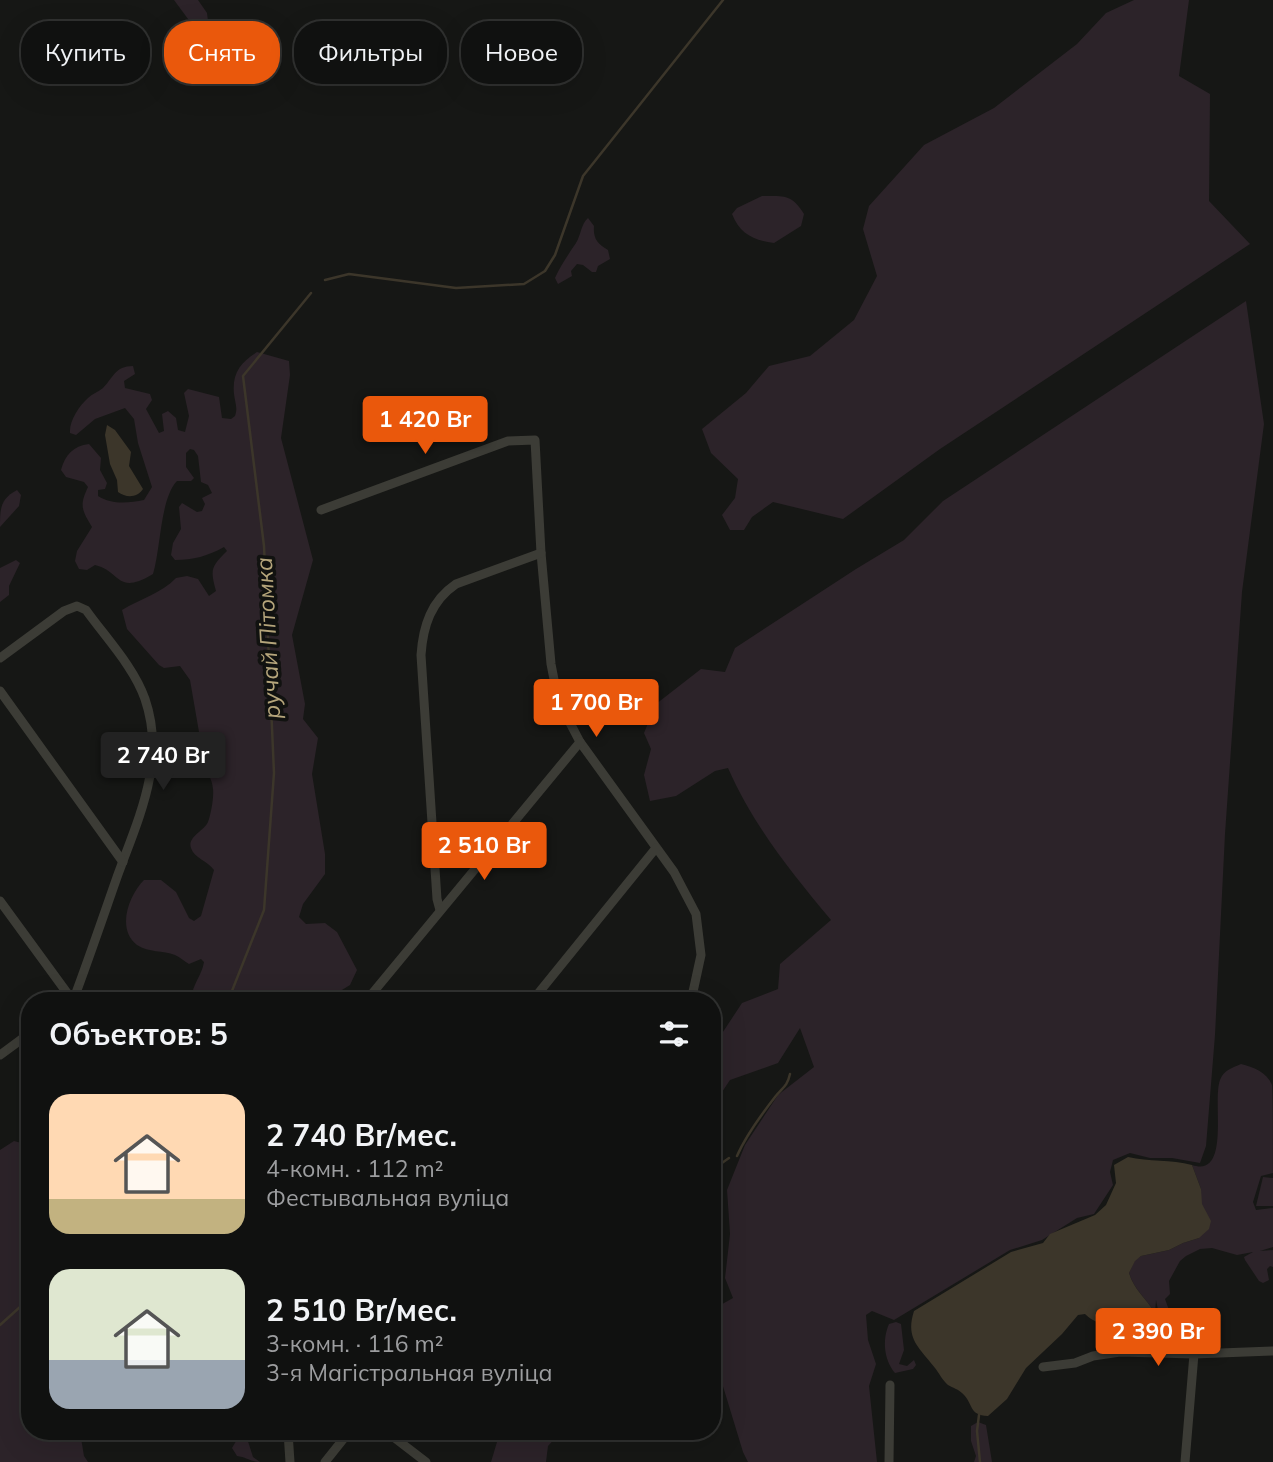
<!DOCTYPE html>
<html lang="ru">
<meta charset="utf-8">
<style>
:root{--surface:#101110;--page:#191a19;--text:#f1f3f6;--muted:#9c9d9f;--line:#303130;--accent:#ea580c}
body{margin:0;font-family:Mulish,sans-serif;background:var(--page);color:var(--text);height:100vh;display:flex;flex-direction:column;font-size:26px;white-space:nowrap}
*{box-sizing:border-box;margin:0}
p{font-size:23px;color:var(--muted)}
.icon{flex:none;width:38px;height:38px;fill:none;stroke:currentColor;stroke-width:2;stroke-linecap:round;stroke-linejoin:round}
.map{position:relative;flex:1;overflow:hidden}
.panel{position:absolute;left:21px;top:992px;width:700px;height:448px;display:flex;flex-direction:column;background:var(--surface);border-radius:28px;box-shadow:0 7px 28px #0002,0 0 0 2px var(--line)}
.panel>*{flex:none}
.banner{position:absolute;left:21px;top:21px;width:700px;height:63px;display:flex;gap:14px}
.price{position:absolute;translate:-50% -60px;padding:0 16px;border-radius:7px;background:var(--accent);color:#fff;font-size:23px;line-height:46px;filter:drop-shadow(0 2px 4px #0008)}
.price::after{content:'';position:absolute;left:50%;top:42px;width:21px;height:16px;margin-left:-10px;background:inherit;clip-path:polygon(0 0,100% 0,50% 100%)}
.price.on{background:#222;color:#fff}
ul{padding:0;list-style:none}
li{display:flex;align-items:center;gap:21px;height:175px;padding:0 28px}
li span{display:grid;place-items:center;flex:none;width:196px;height:140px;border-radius:21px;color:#555}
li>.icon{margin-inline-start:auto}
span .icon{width:84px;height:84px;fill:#fffc;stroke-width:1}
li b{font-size:30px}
h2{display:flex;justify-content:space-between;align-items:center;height:84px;padding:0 28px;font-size:30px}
.chip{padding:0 24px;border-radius:28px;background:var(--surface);box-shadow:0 7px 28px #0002,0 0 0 2px var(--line);font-size:24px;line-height:63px}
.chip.on{background:var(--accent);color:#fff}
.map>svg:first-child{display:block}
.green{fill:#2c2329}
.water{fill:#3c362a}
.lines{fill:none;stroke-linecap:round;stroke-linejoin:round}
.stream{stroke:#3c362a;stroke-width:2.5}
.minor{stroke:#3c3c36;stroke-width:9}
.labels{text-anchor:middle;stroke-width:7;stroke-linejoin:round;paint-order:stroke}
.water-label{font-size:23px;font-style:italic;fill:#b5a57b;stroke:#111210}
</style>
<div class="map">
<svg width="1273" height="1462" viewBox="0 0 1273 1462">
<rect width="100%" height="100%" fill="#161715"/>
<g class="green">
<polygon points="174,0 198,0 207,13 208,21 202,26 191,23"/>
<polygon points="1134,0 1189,0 1179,76 1210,94 1209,201 1250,244 940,449 843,519 773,502 752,517 744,530 730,530 722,515 735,498 738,479 711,453 702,429 746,393 769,366 810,356 854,320 877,276 863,229 869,206 924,145 994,108 1077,44 1106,13"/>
<path d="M762,196C784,196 792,194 804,214L801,226L774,243C753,240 740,234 732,214L737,208Z"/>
<path d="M588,218L594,226C593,238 597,244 608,250L610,259L598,266L596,272H592L583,265L577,264L571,271L572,276L558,284L555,278C561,265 568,255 576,243C581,235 581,224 588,218Z"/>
<path d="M1246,301L1264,424L1242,592L1225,834L1215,1035L1206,1146L1200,1163L1172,1158H1150L1130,1153L1113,1160L1110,1172L1113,1185L1094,1214L1077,1218L1042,1240L1010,1250L894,1320L872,1311L866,1315L868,1340L876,1364L869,1386L877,1462H748L743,1452L722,1383L712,1371V1338L717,1307L733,1298L725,1278L730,1234L727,1190L745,1145L778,1095L814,1067L800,1028L778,1063L730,1080L716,1101L712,1102V1043L717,1041L742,1003L778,989L780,964L831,920C791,872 753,825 728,768L715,771L676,796L650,801L644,775L651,749L644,733L656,704L701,669L725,672L735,648L856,569L904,540L943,501Z"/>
<path d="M257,352L289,361L290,375L281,438L313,560L292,635L305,704L303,719L318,738L312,774L325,854V874L303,904L299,917L306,924L325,923L337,932L357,970L350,985L324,1001H192C190,987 202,976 204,962L201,959L189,964C185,962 180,957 175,955C163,950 149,953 137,945C116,929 129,895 144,880H161L176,892L189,918L194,921L201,916L214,870C208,861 194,858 191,848C187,837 204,831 208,822C211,814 214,797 213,789C212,772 196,761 191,746L199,732L190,680L180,666L164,668L159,665L127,629L122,610C140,599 162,593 176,578L187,576L198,579L209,596L216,591C210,569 211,567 227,551L224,547C208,556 193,560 175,560L171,555L173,543L181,529L179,507L182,503L197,512L202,511L205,504L202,498L212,493L208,485L201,482L198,456L194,450L190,449L186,453V467L194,478L191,481H177C160,499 161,548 153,574C116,596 121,571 95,565L87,570L79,569L75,561L77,551L92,527C82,510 79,506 88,487L84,482L66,477L61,470C65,455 73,446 89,444L101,458L100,470L107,483L105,489L98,490V496C112,505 129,503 144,500L152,487L138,443L134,419L125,408L95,419L76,435L70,433C69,421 79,406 88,398C92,394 98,392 103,388C113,378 115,366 133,366L135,374L124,381L125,388L150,394L152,400L146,409L159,433L164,431L162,414L168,411L176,418L178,430L185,432L189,416L184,393L188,389L219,397L222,418L231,419L235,416C238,408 235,403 234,394C232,373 240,363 257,352Z"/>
<path d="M17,490L21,495L19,506L0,527C0,509 0,499 17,490Z"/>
<polygon points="16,560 20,563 9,586 9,595 0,602 0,568"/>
<path d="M1241,1064C1253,1067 1267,1072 1272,1085C1273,1094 1273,1159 1273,1173L1261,1176L1253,1202L1256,1210L1273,1208V1247L1260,1251L1273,1250V1267L1270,1266L1267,1269L1269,1280L1263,1283L1259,1281L1245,1260L1244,1257L1253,1252L1237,1255L1212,1248L1200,1249L1186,1256L1180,1261L1169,1281L1170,1294L1165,1299L1169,1310L1177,1314L1193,1309C1206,1315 1217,1328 1215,1342L1211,1346L1208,1345L1209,1340L1205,1333H1188L1170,1324L1160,1329L1154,1328V1324L1159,1315L1156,1300L1155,1313C1146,1298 1134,1290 1129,1273L1135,1260L1141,1256L1169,1250L1183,1243L1199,1238L1201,1189L1192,1165C1231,1178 1212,1101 1220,1080C1224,1070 1232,1068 1241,1064Z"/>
<polygon points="30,1137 30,1432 80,1432 84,1456 88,1462 0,1462 0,1150 14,1141 25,1144"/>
<polygon points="1263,1177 1273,1178 1273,1206 1256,1206"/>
<path d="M896,1322L901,1324L904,1350L899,1364L907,1366L914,1360L916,1365L913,1369L895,1373C884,1360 882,1340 889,1324Z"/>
<polygon points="978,1422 986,1425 992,1462 974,1462 976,1456 971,1441 971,1426"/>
<path d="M245,1432L253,1457L260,1462C251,1462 246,1457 237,1456L232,1448L239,1436Z"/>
<polygon points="500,1432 561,1432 548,1446 546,1462 491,1462"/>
</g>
<g class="water">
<path d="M107,425L115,430L131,452L129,466L143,489C137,498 126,498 118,492L117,480L110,464L105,435Z"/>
<path d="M1128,1157C1149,1162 1171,1159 1192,1165L1201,1189L1202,1204L1211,1221L1209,1229L1199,1238L1183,1243L1169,1250L1141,1256L1135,1261L1129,1273C1134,1290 1146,1298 1155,1313L1152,1320C1128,1319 1105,1334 1085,1314L1078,1315L1062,1334L1026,1368L1007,1399L988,1416C968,1415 974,1404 962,1393C958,1389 953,1388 948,1385C943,1381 939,1373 935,1368C919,1347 905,1339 914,1311L1011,1252L1043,1243L1050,1234L1095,1215L1106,1205L1116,1183L1114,1165Z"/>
</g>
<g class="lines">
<g class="stream">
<polyline points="325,280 349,274 456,288 524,284 545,271 555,255 583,176 723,0"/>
<polyline points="228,1001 264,910 274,773 264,546 243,376 311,293"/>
<path d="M737,1156C746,1135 761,1115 775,1097C783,1087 787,1087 790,1074"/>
<polyline points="712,1170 729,1158"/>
<polyline points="0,1325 30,1298"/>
<polyline points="979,1415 977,1431 980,1462"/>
</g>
<g class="minor">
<polyline points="321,510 508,441 535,440 541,553 551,664 558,700 580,742 674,872 696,914 701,955 691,1001"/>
<path d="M0,658L64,611L77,606L86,610C106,638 134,667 145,699C167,763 137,821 116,880C102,920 88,961 73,1001"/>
<polyline points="0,691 123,862"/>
<polyline points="0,901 73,1001"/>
<path d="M440,910L437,899L421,655C423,626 431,601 456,584L541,553"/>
<polyline points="366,1001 580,742"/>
<polyline points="532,1001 656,848"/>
<polyline points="0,1055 30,1033"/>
<polyline points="1043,1367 1075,1363 1093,1356 1120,1352 1194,1354 1273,1351"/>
<polyline points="288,1432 290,1462"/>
<polyline points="387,1432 426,1462"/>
<polyline points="325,1462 349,1432"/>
<polyline points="889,1462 890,1385"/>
<polyline points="1185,1462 1194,1354"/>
</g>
</g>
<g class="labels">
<g class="water-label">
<text transform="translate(268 638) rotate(-93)" y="8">ручай Пітомка</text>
</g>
</g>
</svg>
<b class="price" style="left:425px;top:456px">1 420 Br</b>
<b class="price" style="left:596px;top:739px">1 700 Br</b>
<b class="price on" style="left:163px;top:792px">2 740 Br</b>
<b class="price" style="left:484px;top:882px">2 510 Br</b>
<b class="price" style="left:1158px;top:1368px">2 390 Br</b>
<div class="banner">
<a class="chip">Купить</a>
<a class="chip on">Снять</a>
<a class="chip">Фильтры</a>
<a class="chip">Новое</a>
</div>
<section class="panel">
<h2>Объектов: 5<svg class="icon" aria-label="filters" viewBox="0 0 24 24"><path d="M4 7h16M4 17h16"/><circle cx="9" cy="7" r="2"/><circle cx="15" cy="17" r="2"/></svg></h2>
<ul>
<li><span style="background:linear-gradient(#ffd9b3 75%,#c2b280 0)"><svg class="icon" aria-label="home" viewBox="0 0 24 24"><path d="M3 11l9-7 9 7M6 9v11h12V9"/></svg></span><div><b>2 740 Br/мес.</b><p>4-комн. · 112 m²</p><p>Фестывальная вуліца</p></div></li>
<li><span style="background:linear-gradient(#dfe7d0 65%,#9aa5b1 0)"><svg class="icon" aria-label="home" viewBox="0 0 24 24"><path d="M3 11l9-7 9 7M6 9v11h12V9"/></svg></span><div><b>2 510 Br/мес.</b><p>3-комн. · 116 m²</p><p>3-я Магістральная вуліца</p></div></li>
</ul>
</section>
</div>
